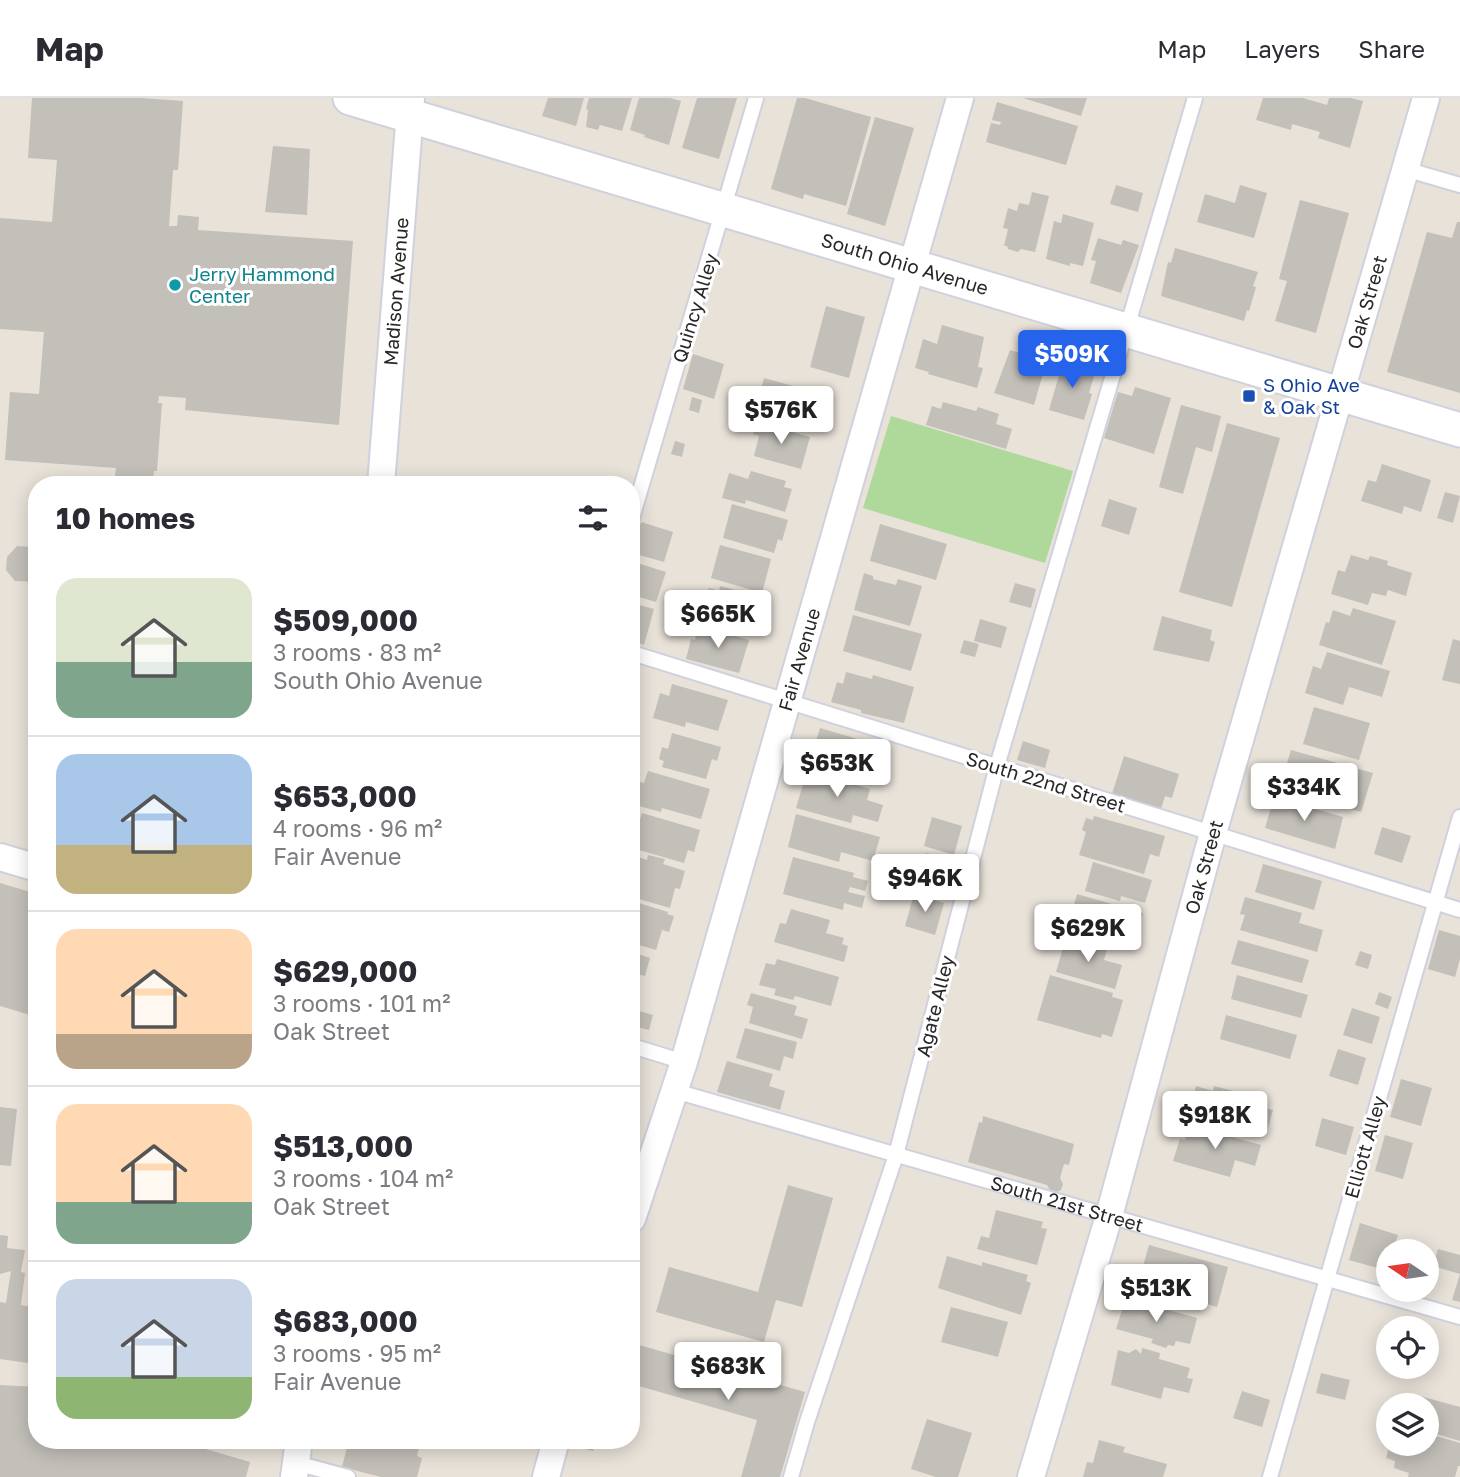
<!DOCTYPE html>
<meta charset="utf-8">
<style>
:root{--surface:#fff;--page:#f2f2f3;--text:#2b2b33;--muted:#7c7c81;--line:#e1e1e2;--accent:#2563eb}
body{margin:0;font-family:"Golos Text",sans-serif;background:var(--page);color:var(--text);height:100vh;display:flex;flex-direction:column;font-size:26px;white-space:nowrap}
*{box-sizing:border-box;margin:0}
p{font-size:23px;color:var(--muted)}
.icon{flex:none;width:38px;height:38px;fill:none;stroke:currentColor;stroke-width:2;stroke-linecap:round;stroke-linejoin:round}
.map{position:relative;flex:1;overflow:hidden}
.panel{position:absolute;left:28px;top:378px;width:612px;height:973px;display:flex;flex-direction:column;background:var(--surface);border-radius:28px;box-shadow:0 4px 18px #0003}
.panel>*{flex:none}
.needle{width:46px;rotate:283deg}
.controls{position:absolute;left:1376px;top:1141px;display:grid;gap:14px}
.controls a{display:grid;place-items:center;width:63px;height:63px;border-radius:50%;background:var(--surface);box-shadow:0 4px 18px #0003;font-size:35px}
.price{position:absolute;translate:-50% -60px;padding:0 16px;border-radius:7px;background:#fff;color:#222;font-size:23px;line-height:46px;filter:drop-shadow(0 2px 4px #0008)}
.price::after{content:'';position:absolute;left:50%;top:42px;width:21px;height:16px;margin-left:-10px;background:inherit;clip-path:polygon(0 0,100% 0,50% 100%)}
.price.current{background:var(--accent);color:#fff}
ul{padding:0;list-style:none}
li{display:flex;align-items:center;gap:21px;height:175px;padding:0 28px}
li+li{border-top:2px solid var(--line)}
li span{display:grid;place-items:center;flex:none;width:196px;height:140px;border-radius:21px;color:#555}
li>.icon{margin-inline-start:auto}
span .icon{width:84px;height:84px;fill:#fffc;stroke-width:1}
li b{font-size:30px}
h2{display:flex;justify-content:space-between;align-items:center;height:84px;padding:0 28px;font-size:30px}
header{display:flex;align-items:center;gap:42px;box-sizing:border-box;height:98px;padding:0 35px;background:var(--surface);border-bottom:2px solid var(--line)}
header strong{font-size:33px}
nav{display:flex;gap:38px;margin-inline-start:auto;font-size:24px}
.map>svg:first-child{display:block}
.green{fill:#aed99b}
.building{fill:#c3bfb9}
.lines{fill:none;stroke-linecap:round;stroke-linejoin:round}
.service-casing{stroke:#cfd1de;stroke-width:18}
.minor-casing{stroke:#cfd1de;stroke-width:30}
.tertiary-casing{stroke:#cfd1de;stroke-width:37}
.service{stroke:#fff;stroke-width:14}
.minor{stroke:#fff;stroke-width:26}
.tertiary{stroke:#fff;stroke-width:33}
.culture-dot{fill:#0f9aa8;stroke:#fff;stroke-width:2.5}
.transit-dot{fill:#1a4fb4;stroke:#fff;stroke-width:2.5}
.labels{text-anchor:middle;stroke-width:6;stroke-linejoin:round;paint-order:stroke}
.street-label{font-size:19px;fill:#272727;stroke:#fff}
.culture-label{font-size:19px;fill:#0d838f;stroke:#fff;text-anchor:start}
.transit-label{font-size:19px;fill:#164399;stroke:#fff;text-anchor:start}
</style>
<header>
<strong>Map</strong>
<nav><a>Map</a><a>Layers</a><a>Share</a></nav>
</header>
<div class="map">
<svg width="1460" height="1379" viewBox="0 0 1460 1379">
<rect width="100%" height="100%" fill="#e8e2d9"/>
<polygon class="green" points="891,318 1073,373 1045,465 863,410"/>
<g class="building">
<polygon points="32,0 142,0 183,3 178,72 173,72 169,128 177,128 178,117 199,119 198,132 353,143 339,327 185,312 186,300 159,298 158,305 162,305 157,373 154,373 152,387 114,387 116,370 5,362 10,294 39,296 44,234 0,231 0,120 52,124 57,62 28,60"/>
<polygon points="548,0 584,0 576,28 542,18"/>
<polygon points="589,0 632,0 622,33 600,27 598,32 586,29 588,12 586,11"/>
<polygon points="639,0 670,0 681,3 669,47 644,39 645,37 630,32"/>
<polygon points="697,0 737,0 719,61 682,50"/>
<polygon points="797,0 805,0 871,19 846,108 804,96 803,101 771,91"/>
<polygon points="1023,0 1087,0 1081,18"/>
<polygon points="1263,0 1303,0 1327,7 1329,0 1351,0 1363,3 1350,50 1318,40 1320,34 1292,26 1291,32 1256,22"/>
<polygon points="997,4 1078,28 1066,67 986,44 991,25 1000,27 1001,24 992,22"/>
<polygon points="875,19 914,30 885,128 847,116"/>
<polygon points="273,48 310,51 307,117 265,114"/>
<polygon points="1116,87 1143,95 1138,114 1110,106"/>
<polygon points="1240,87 1267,95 1254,140 1197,124 1205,96 1235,105"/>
<polygon points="1032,94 1049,98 1035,154 1021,151 1018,154 1008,151 1007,148 1004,148 1008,131 1003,130 1008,110 1017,113 1019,105 1029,107"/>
<polygon points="1300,102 1349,115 1316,235 1275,223 1287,183 1279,181"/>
<polygon points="1063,116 1094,125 1083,168 1070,165 1070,168 1046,161 1054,123 1061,125"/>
<polygon points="1457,124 1460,124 1460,295 1387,274 1427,134 1452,140"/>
<polygon points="1098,140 1121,147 1123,142 1139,147 1121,195 1090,185 1096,163 1091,162"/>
<polygon points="1175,150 1258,174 1253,188 1256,189 1249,213 1247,212 1244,223 1161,198 1168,164 1171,165"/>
<polygon points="826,208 865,219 849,280 810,269"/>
<polygon points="942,227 984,239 978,269 983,270 977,290 928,276 929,274 915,270 923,241 937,246"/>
<polygon points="1010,252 1025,256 1026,252 1048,258 1034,307 994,295"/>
<polygon points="693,256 724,266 714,301 683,291"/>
<polygon points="1064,260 1086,266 1084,275 1094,278 1089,295 1092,296 1084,322 1049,312"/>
<polygon points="764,280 833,299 826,321 818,319 815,329 766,315 767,311 756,308"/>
<polygon points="1135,289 1171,300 1154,356 1104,340 1118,294 1132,298"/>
<polygon points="692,299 702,302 699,315 689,312"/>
<polygon points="943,304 976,313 978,309 999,316 996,326 1012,331 1006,351 926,327 932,308 941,311"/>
<polygon points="1181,307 1221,318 1212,354 1196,349 1183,396 1159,389"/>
<polygon points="757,324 810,339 801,371 754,358 759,338 753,336"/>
<polygon points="1227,325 1280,340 1232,509 1179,494"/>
<polygon points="675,343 685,346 682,359 671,356"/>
<polygon points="1382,366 1431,382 1421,414 1404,408 1402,416 1361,403 1368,382 1376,384"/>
<polygon points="751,373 786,383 784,389 792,391 785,414 746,402 745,406 722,400 729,375 748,381"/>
<polygon points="1445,394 1460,398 1453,425 1437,420"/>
<polygon points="1109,401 1137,410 1129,437 1101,428"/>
<polygon points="732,406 788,422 782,443 778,441 774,455 723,440"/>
<polygon points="641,424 673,434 664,464 632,455"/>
<polygon points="880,426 947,446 936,482 870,463"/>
<polygon points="720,447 771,461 762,495 711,480"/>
<polygon points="17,448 31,449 37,455 37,484 15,483 6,472 7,459"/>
<polygon points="1351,457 1368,462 1370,458 1388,463 1387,467 1412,475 1406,498 1388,492 1386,498 1372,495 1368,507 1331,496 1338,472 1345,474"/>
<polygon points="634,464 666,474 656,504 632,497 632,473"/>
<polygon points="864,475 873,478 873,481 896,487 898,481 922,488 910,528 854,512"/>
<polygon points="1015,485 1036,491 1031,510 1009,504"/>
<polygon points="720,488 753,497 750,512 757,514 752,534 707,523 709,515 702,513 709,490 719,493"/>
<polygon points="632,505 654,511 644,547 632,543"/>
<polygon points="1353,510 1396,523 1382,567 1319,547 1326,524 1329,525 1333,512 1350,518"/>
<polygon points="853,517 922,536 911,573 843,553"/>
<polygon points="1162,518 1212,532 1210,542 1215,544 1209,564 1153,552"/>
<polygon points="980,521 1007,529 1001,550 974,543"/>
<polygon points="699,528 749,542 739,575 686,561 691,541 695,542"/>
<polygon points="1453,541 1460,543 1460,586 1442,582"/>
<polygon points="964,542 979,546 975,559 960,555"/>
<polygon points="1327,554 1390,573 1382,599 1349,589 1343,607 1305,595 1313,568 1321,571"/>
<polygon points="846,574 872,581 873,577 914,589 904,625 861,615 861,612 831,604 837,584 843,586"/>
<polygon points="672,586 728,602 718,633 686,624 685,629 653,620 660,595 669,598"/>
<polygon points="1314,609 1370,625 1359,662 1303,646"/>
<polygon points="820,630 878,647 877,650 883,652 875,682 869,680 868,683 809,666"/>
<polygon points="672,635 721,649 717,663 712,661 706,681 662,669 664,663 659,661 662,649 668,651"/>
<polygon points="1023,643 1050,652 1045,670 1017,662"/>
<polygon points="1291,652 1373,675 1361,714 1279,691"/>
<polygon points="1124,658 1179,676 1172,700 1165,698 1161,711 1112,696"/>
<polygon points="648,673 710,691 701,721 662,710 661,714 632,706 632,682 644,685"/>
<polygon points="807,673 870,691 867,702 883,707 878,724 853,717 851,725 796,710"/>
<polygon points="1274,699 1343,719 1335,751 1265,730"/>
<polygon points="642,715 700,732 694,754 688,752 684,765 632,750 632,729 637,731"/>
<polygon points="796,716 880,739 873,763 841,754 839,764 788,749"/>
<polygon points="1094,718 1165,738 1159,759 1150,756 1144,776 1079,757 1086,734 1082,732 1086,720 1093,722"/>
<polygon points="932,719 962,728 954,757 924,748"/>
<polygon points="1382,729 1411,738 1402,765 1374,756"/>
<polygon points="926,755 957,763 947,797 905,786 912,761 923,764"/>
<polygon points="632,757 647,762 648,757 665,761 663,766 685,773 680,791 675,790 670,810 632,799 634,789 632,789"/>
<polygon points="793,759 854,775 853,779 868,783 865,793 850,789 848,794 865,798 862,810 844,805 843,812 783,796"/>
<polygon points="1093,764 1152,782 1145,805 1121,798 1120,803 1085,793"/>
<polygon points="1263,766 1322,783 1314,812 1255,794"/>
<polygon points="0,785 37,796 37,919 0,908"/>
<polygon points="914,796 944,805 935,837 905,828"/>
<polygon points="1077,796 1143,815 1136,837 1071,818"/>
<polygon points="1245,799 1302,815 1299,825 1323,832 1317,854 1240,832 1245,817 1240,816"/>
<polygon points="632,803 668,814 667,816 674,818 669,834 662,832 656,852 632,845"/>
<polygon points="791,811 830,822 826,835 844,840 842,846 848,848 844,864 774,844 780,825 786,826"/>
<polygon points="1439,832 1460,838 1460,861 1455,879 1428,871"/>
<polygon points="1066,840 1107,851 1104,862 1122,867 1115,891 1056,874"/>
<polygon points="1238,842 1309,862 1302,885 1231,866"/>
<polygon points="1360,853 1372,857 1368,871 1355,867"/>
<polygon points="632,854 650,860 645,878 636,876 632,888"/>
<polygon points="777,861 839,879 831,908 795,898 793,902 774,897 776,891 759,887 766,865 775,867"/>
<polygon points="1050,877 1113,895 1112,899 1123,902 1112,939 1102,936 1101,940 1037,922"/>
<polygon points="1237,877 1308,897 1301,920 1231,901"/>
<polygon points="1379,894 1392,899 1388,911 1375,906"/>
<polygon points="751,895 797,908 794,917 808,921 802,941 749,925 753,909 747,907"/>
<polygon points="1352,910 1380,919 1372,946 1343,937"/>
<polygon points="632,911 653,917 649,932 637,929 634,940 632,939"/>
<polygon points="1226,917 1297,937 1290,961 1220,941"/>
<polygon points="745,930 797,944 793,961 784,958 780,973 736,960"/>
<polygon points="1338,951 1366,960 1358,987 1329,978"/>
<polygon points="727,963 773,976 769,988 785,993 780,1012 717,994"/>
<polygon points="1401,981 1432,990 1421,1028 1390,1019"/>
<polygon points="1196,988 1213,993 1214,988 1237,994 1235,1002 1273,1012 1267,1033 1190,1011"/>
<polygon points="0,1009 17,1011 11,1068 0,1067"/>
<polygon points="983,1018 1074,1046 1069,1067 1064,1066 1060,1080 1063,1086 1061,1092 1057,1094 1050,1092 1047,1087 968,1064 979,1024 982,1025"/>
<polygon points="1322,1020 1354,1029 1346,1057 1315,1048"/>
<polygon points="1199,1026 1219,1031 1217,1035 1261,1047 1255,1068 1235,1062 1230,1079 1173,1063 1180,1041 1185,1042 1189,1027 1198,1030"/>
<polygon points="1385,1037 1413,1045 1403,1081 1375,1073"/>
<polygon points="788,1087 833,1100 802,1209 776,1202 764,1244 656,1214 669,1169 758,1194"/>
<polygon points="996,1112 1043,1124 1041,1130 1047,1131 1037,1167 977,1151 981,1138 989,1140"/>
<polygon points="1360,1125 1398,1137 1393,1153 1388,1153 1388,1173 1349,1162"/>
<polygon points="0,1137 8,1138 7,1150 25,1152 21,1174 25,1175 21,1207 37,1210 35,1266 0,1261 0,1204 6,1205 11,1173 0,1176"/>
<polygon points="1149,1147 1228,1169 1217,1209 1138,1186"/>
<polygon points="1438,1151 1460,1157 1460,1176 1433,1168"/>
<polygon points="947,1158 982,1168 982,1164 1028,1177 1026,1183 1031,1185 1021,1217 938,1190"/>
<polygon points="1460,1176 1460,1204 1452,1202"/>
<polygon points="1126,1200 1197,1220 1190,1246 1176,1243 1174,1248 1168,1247 1166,1250 1151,1245 1153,1241 1116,1231"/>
<polygon points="951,1209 1008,1224 998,1259 941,1244"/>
<polygon points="632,1245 805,1294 780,1379 741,1379 757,1322 632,1286"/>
<polygon points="1142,1250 1160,1255 1159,1261 1190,1270 1187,1280 1193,1281 1189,1295 1164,1289 1161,1301 1111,1287 1118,1252 1129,1255 1136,1251 1141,1256"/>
<polygon points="1321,1275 1350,1282 1345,1302 1316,1295"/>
<polygon points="0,1287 37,1289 37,1342 175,1342 250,1364 246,1379 0,1379"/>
<polygon points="1242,1293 1270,1302 1262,1329 1233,1320"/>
<polygon points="1409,1295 1460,1309 1460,1343 1426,1333 1426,1307 1405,1307"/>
<polygon points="927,1321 972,1335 958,1379 936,1379 911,1371"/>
<polygon points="1426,1335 1460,1345 1460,1368 1458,1368 1455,1379 1408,1379 1409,1375 1394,1370 1395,1363 1386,1360 1390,1346 1426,1346"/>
<polygon points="349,1342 379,1348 380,1345 393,1348 394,1344 419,1350 417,1358 422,1360 417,1379 381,1379 342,1369"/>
<polygon points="576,1342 616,1342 613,1351 595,1345 593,1353 574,1348"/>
<polygon points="1099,1342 1125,1349 1123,1354 1167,1366 1163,1379 1083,1379 1087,1364 1093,1365"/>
</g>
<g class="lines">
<defs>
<g id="service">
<polyline points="1405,71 1460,87"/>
<polyline points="632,420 756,0"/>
<polyline points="632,555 1460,812"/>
<polyline points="632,948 684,964"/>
<path id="s1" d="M675,993L1460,1219"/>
<polyline points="296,1365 348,1379"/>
<polyline points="791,1379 807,1324 896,1057 997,668 1195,0"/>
<polyline points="1270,1379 1460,719"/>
</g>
<g id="minor">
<path id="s2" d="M381,387L411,0"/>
<polyline points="0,759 37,770"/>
<path id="s3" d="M632,1121L684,964L960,0"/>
<polyline points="294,1379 299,1342"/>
<polyline points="546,1379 556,1342"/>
<path id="s4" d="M1031,1379L1109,1118L1213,735L1426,0"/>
</g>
<g id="tertiary">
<path id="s5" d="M350,0L1460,332"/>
</g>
</defs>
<use href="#service" class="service-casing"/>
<use href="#minor" class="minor-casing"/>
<use href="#tertiary" class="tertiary-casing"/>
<use href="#service" class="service"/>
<use href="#minor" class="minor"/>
<use href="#tertiary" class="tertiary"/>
</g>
<circle class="culture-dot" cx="175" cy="187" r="7"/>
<rect class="transit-dot" x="1242" y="291" width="14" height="14" rx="3.5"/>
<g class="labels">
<g class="street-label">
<text dy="7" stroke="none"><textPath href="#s5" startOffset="579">South Ohio Avenue</textPath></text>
<text dy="7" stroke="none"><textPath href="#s2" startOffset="194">Madison Avenue</textPath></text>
<text dy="7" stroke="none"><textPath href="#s4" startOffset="1222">Oak Street</textPath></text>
<text transform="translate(695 210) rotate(-73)" y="7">Quincy Alley</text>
<text dy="7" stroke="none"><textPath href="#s3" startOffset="584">Fair Avenue</textPath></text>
<text transform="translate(1046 684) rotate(17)" y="7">South 22nd Street</text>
<text dy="7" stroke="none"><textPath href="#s4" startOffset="634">Oak Street</textPath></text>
<text transform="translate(935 908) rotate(-76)" y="7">Agate Alley</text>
<text transform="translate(1365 1049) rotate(-74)" y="7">Elliott Alley</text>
<text dy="7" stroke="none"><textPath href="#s1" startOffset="408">South 21st Street</textPath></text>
</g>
<g class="culture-label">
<text x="189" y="183">Jerry Hammond<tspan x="189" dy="22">Center</tspan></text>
</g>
<g class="transit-label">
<text x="1263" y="294">S Ohio Ave<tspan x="1263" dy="22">&amp; Oak St</tspan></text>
</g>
</g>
</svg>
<div class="controls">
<a><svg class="needle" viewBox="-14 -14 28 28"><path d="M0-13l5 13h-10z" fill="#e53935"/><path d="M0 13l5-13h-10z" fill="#7c7c81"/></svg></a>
<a><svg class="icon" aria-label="locate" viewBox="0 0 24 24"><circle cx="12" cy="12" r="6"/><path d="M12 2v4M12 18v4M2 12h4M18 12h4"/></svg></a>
<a><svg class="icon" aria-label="layers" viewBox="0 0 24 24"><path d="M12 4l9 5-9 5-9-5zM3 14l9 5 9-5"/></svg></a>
</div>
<b class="price current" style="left:1072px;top:292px">$509K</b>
<b class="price" style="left:781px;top:348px">$576K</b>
<b class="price" style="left:718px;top:552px">$665K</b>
<b class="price" style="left:837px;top:701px">$653K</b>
<b class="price" style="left:1304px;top:725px">$334K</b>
<b class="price" style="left:925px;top:816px">$946K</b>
<b class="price" style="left:1088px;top:866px">$629K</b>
<b class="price" style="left:1215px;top:1053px">$918K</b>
<b class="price" style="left:1156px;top:1226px">$513K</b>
<b class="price" style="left:728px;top:1304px">$683K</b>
<section class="panel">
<h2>10 homes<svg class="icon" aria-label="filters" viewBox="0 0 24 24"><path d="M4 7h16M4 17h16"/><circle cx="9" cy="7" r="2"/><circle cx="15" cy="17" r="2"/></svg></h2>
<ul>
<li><span style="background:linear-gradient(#dfe7d0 60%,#7fa58c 0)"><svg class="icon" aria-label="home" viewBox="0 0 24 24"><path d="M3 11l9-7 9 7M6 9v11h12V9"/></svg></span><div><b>$509,000</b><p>3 rooms · 83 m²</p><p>South Ohio Avenue</p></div></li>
<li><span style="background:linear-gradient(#a9c7e8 65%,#c2b280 0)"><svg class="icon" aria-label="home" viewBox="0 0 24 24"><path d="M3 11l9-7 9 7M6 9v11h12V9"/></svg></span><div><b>$653,000</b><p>4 rooms · 96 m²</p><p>Fair Avenue</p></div></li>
<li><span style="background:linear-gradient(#ffd9b3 75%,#b9a48a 0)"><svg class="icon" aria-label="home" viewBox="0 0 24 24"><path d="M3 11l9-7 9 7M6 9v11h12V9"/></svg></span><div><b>$629,000</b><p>3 rooms · 101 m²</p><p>Oak Street</p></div></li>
<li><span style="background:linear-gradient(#ffd9b3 70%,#7fa58c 0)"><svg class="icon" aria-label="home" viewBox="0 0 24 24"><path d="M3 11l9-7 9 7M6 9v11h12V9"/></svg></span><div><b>$513,000</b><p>3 rooms · 104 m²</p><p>Oak Street</p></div></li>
<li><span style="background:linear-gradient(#c9d6e8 70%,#8fb573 0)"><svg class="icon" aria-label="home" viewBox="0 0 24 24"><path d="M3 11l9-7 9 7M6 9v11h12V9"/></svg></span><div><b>$683,000</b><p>3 rooms · 95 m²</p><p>Fair Avenue</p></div></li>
</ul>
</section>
</div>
